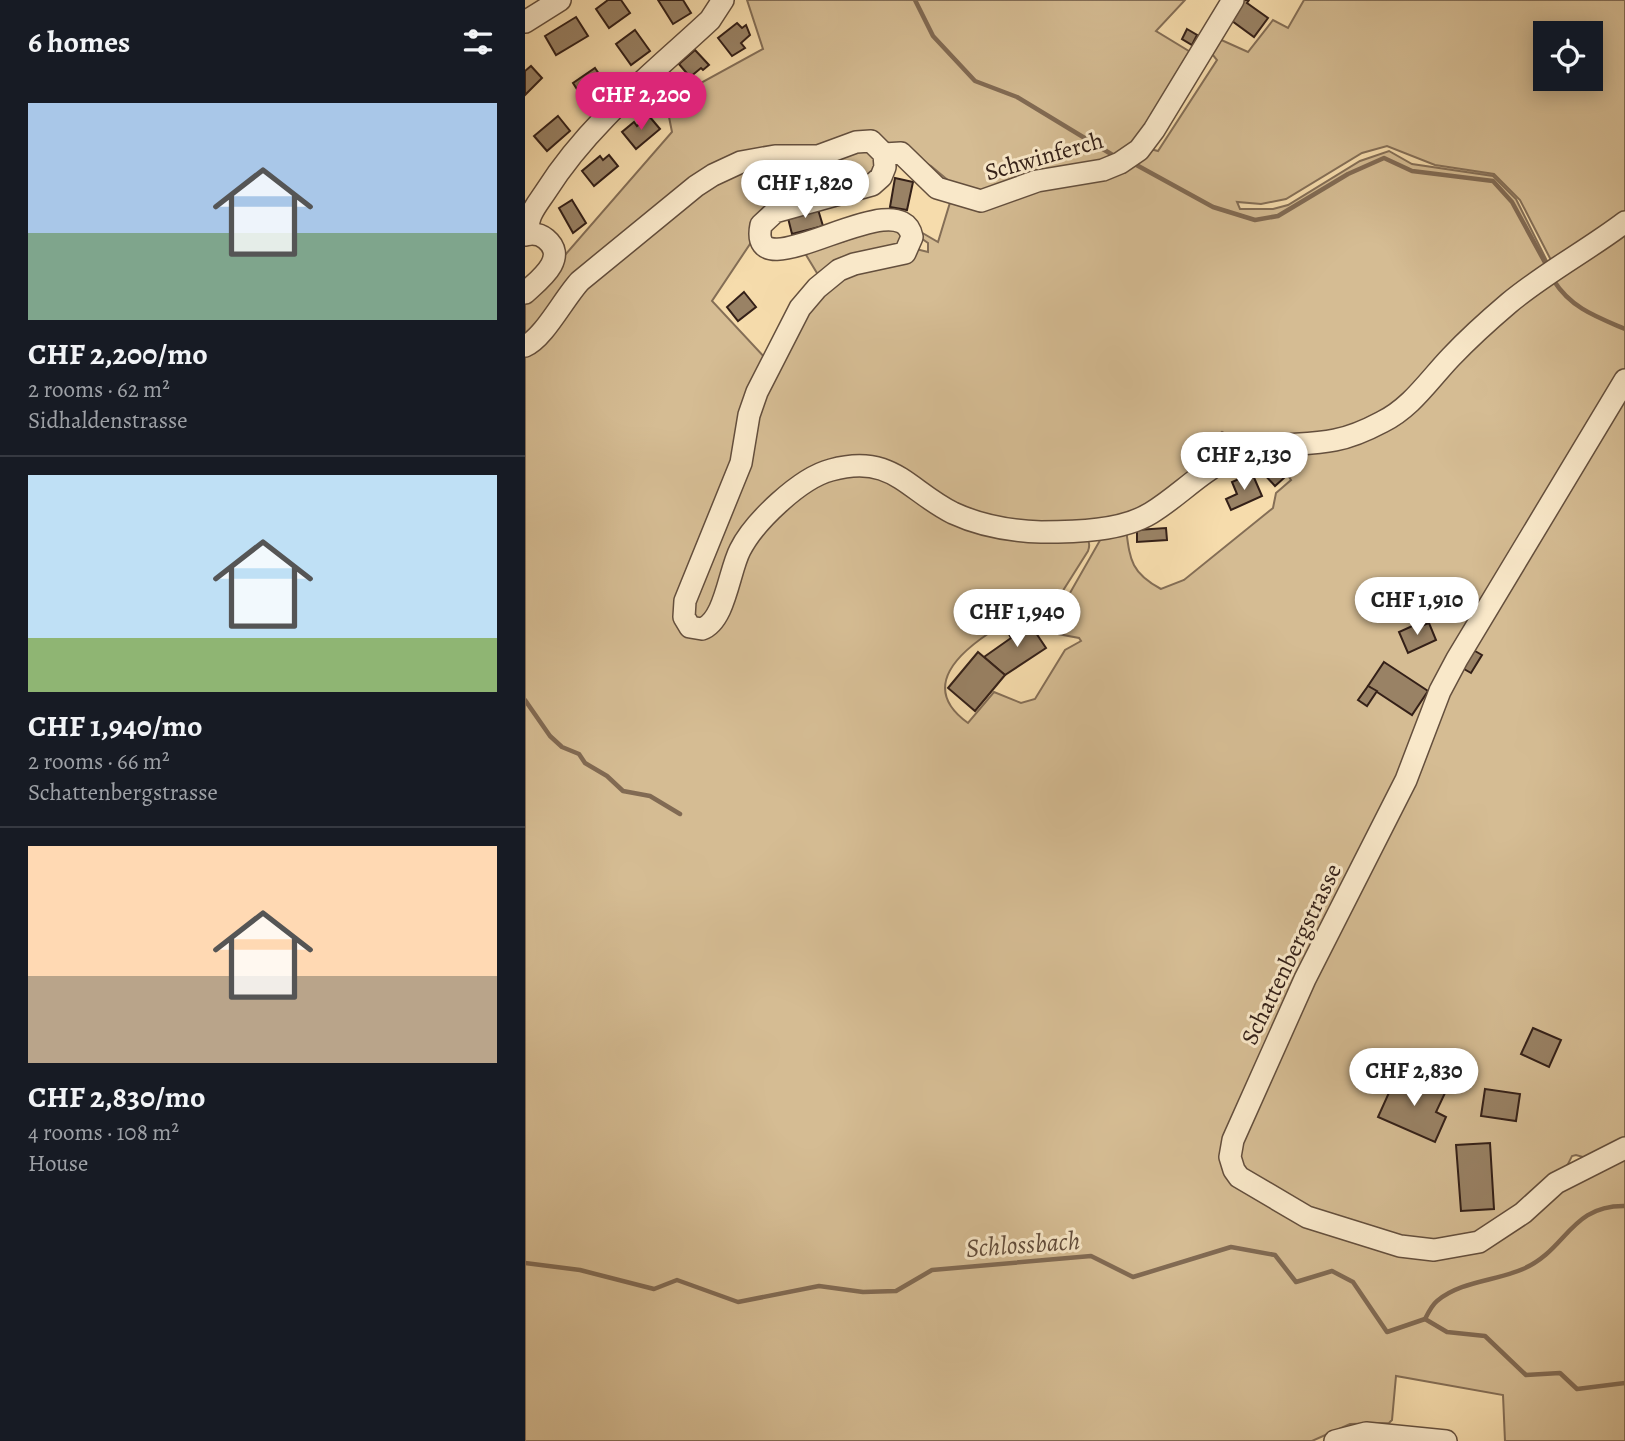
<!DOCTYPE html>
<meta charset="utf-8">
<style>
:root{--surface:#171b24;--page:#20242c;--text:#f1f3f6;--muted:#9ea1a6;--line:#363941;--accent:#db2777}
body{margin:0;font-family:Alegreya,serif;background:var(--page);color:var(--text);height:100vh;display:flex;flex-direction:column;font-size:26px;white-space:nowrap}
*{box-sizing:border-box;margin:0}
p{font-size:23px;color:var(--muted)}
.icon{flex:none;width:38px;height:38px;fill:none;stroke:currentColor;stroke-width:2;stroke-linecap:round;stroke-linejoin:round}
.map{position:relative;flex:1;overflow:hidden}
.drawer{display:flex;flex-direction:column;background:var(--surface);width:525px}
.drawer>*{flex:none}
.buttons{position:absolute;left:1008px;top:21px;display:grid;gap:14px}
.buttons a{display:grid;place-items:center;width:70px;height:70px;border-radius:0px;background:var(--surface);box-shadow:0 4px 18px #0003;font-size:35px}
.price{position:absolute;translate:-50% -60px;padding:0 16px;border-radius:24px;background:#fff;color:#222;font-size:23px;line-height:46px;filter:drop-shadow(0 2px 4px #0008)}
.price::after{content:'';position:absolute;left:50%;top:42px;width:21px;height:16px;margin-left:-10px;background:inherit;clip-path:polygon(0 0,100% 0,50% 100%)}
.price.active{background:var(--accent);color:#fff}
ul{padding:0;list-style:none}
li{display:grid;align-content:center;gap:14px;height:371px;padding:0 28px}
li+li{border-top:2px solid var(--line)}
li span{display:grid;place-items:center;height:217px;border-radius:0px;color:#555}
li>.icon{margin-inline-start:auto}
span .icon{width:126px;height:126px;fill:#fffc;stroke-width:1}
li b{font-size:30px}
h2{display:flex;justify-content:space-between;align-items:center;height:84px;padding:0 28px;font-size:30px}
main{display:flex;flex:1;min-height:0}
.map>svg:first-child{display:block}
.green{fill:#d5bc93;stroke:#846e56;stroke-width:2;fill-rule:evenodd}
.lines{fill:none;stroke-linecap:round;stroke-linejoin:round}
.stream{stroke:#816a53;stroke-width:4.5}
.building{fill:#998265;stroke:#342018;stroke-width:2}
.minor-casing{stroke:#644f3d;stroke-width:24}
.minor{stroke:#f9e8c9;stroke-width:21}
.labels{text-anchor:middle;stroke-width:6;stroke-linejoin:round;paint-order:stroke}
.street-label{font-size:24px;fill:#342018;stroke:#f9e8c9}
.water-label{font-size:26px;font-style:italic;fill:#614b3a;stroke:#f9e8c9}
</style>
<main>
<section class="drawer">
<h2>6 homes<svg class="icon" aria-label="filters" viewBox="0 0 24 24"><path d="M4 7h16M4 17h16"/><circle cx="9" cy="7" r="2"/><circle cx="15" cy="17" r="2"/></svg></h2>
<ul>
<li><span style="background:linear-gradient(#a9c7e8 60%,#7fa58c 0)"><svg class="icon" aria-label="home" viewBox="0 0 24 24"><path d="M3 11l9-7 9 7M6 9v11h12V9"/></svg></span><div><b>CHF 2,200/mo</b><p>2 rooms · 62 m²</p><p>Sidhaldenstrasse</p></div></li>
<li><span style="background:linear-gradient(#bfe0f5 75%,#8fb573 0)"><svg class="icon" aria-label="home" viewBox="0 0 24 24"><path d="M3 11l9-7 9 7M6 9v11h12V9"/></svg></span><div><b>CHF 1,940/mo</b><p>2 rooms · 66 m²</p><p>Schattenbergstrasse</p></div></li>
<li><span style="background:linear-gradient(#ffd9b3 60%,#b9a48a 0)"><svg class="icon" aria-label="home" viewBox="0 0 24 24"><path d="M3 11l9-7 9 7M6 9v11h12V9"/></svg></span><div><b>CHF 2,830/mo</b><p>4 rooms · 108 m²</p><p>House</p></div></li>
</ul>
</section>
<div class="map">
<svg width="1100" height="1441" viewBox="0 0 1100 1441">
<rect width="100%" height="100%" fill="#f6dcac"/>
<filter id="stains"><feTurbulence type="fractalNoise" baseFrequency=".00286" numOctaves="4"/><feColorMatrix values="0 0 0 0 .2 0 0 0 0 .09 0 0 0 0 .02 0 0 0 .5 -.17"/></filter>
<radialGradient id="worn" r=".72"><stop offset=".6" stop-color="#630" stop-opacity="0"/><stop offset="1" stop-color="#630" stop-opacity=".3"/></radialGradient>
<g class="green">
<path d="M222,0H660L631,31L672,56L610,145L633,151L692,60L683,49L692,38L723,52L748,20L763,28L779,0H1100V217L1028,264L995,200L969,174L910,165L862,146L837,153L761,199L736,204L712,202L715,209H748L763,205L835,161L864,151L887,164L968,176L991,199L1024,265L851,421L695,458L699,433L697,432L693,435L685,464L630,506L577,524L461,521L361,465L259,495L183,619L165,618L258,344L311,278L391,249L403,252V243L393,236L394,231L413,242L430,186L406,166L366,144L219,154L0,340V301L147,132L141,102L238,49ZM1020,33H1066V79H1020Z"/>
<path d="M330,147L350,150C354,158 359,168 352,176C337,195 267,200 242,211L234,219L229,238L187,301L242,360L222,409L211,467L155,600C149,631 173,654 195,623C202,600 207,574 218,552C226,537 237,526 249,515C280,484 316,460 362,475C380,481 391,495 406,504C423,515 441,523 460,529C491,538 524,535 556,533C563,537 566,543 563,551L527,608C516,614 506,610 495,614C487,617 479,623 472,628C435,651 393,687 443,723L469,692L496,703L510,699L540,650L556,641L554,638L533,634L529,628V621L578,535L601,529C605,560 606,573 636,589L659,580L748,508L751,493L766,480L752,459H747L742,451L781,446L799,450L866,422L892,400L938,351L991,302L1019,285L1100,226V1145L1065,1159L1051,1155L1047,1156C1041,1171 1031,1177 1020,1188C988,1217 954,1245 908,1247C867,1248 754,1206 723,1179C715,1172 711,1165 710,1156L702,1152L701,1156L709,1182L765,1211L794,1230L881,1253H912L928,1251L963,1240L993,1222L1045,1176L1100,1152V1441H980L978,1395L871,1376L867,1420L864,1423L825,1424L787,1441H0V352L13,344L33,313L70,273L144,218L186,180L215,167L251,160L298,159Z"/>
<polygon points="369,223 381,244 295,278 278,250 307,240 317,242"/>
</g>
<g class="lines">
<g class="stream">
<polyline points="390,0 408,36 450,81 492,97 591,157"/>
<polyline points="606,162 688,207 730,220 753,216 823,174 859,158 887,171 968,181 987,202 1023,268"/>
<path d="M1029,281C1046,308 1072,317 1100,329"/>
<polyline points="0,700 25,736 37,747 54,754 60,763 82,776 98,791 125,796 155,814"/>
<polyline points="0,1263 55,1270 129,1289 152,1280 213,1302 294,1286 338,1292 371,1291 407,1270 566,1256 608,1277 706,1247 750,1255 771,1282 807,1271 828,1282 862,1332 900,1319 922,1332 960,1336 1001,1375 1035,1373 1052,1389 1100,1383"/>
<path d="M900,1319C903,1313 907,1305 912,1301C936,1281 971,1281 998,1269C1042,1250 1045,1205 1100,1206"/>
</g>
</g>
<g class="building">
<polygon points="83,0 96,0 105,13 84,28 71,9"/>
<polygon points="133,0 158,0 166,13 148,24"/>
<polygon points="716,0 724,0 722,3 743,18 729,37 703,18"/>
<polygon points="51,17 63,36 31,55 20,36"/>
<polygon points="212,23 217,28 221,25 225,35 216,43 220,48 207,56 193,38"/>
<polygon points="662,29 672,35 667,45 657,39"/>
<polygon points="110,30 125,51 106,65 91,44"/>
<polygon points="170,50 184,65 178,70 176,68 165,77 154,64"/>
<polygon points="6,66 17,78 0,95 0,71"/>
<polygon points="70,68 81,84 59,100 48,83"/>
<polygon points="33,116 45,131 22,151 9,136"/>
<polygon points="124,116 135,129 111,149 97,132 109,122 112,126"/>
<polygon points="84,155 93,166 69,186 57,171 75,156 78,160"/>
<polygon points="370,178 388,182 382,210 365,207"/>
<polygon points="47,200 61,223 48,233 34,208"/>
<polygon points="292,206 298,226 267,234 262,214"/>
<polygon points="219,292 231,307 213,321 202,307"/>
<polygon points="748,465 759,478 750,486 738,473"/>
<polygon points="727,473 737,496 706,510 701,499 712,494 707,482"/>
<polygon points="641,528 642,540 612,542 612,530"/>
<polygon points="503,621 521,648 480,675 459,657 486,638 484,634"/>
<polygon points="894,623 896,626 904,623 911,640 883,653 874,632"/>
<polygon points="943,647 957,655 946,673 932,665"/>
<polygon points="453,652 480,675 450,711 423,688"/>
<polygon points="859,662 903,691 887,715 843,686"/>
<polygon points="843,686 852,691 842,706 833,700"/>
<polygon points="1008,1028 1036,1040 1024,1067 996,1054"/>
<polygon points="871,1077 886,1083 888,1078 920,1093 911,1112 921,1117 910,1142 853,1117"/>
<polygon points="960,1089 995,1094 991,1121 956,1116"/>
<polygon points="965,1143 969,1209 936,1211 931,1145"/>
</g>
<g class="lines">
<defs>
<g id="minor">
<polyline points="0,22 35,0"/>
<polyline points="359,154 376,153 412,188 456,201 512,181 578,170 595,163 614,150 629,130 708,0"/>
<path d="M4,234C0,217 12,205 21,191C64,123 127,74 185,20L198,0"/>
<path d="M0,235C8,233 15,234 21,239C44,258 14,280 0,293"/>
<path d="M0,346C19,338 39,298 55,281L171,186L188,175L216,162L250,156H293L331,142L346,141L359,154L360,167L356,177L347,185L250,212L236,225C221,298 376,177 387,237L380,253L329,264L314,270L292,288L275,308L232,392L224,415L216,463L160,601L159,617L165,627L177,629C200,621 204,571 215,550C229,522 275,478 306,470C367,453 382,490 428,513C456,526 486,531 516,532C550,532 597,531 626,513C654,496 675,472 705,458C738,441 774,447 810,440C826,437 842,430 857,422C886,408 904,380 926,357C944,338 964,320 984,303C1020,273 1063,250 1100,222"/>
<polyline points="1100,380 932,659 915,691 881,780 780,979 708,1140 705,1157 709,1170 714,1177 782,1217 875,1246 909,1250 954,1242 998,1213 1031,1183 1100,1148"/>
<polyline points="810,1441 841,1433 921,1441"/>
</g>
</defs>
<use href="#minor" class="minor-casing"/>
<use href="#minor" class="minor"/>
</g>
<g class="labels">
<g class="street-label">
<text transform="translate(519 156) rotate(-16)" y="8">Schwinferch</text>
<text transform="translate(766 954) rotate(-64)" y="8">Schattenbergstrasse</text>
</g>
<g class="water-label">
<text transform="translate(498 1244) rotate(-4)" y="9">Schlossbach</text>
</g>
</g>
<rect width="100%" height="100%" filter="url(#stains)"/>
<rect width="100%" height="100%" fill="url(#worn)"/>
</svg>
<div class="buttons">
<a><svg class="icon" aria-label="locate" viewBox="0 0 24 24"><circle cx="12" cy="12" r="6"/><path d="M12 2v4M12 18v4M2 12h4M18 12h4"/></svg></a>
</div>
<b class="price active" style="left:116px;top:132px">CHF 2,200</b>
<b class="price" style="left:280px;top:220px">CHF 1,820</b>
<b class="price" style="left:719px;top:492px">CHF 2,130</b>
<b class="price" style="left:892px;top:637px">CHF 1,910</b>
<b class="price" style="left:492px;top:649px">CHF 1,940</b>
<b class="price" style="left:889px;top:1108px">CHF 2,830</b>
</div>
</main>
